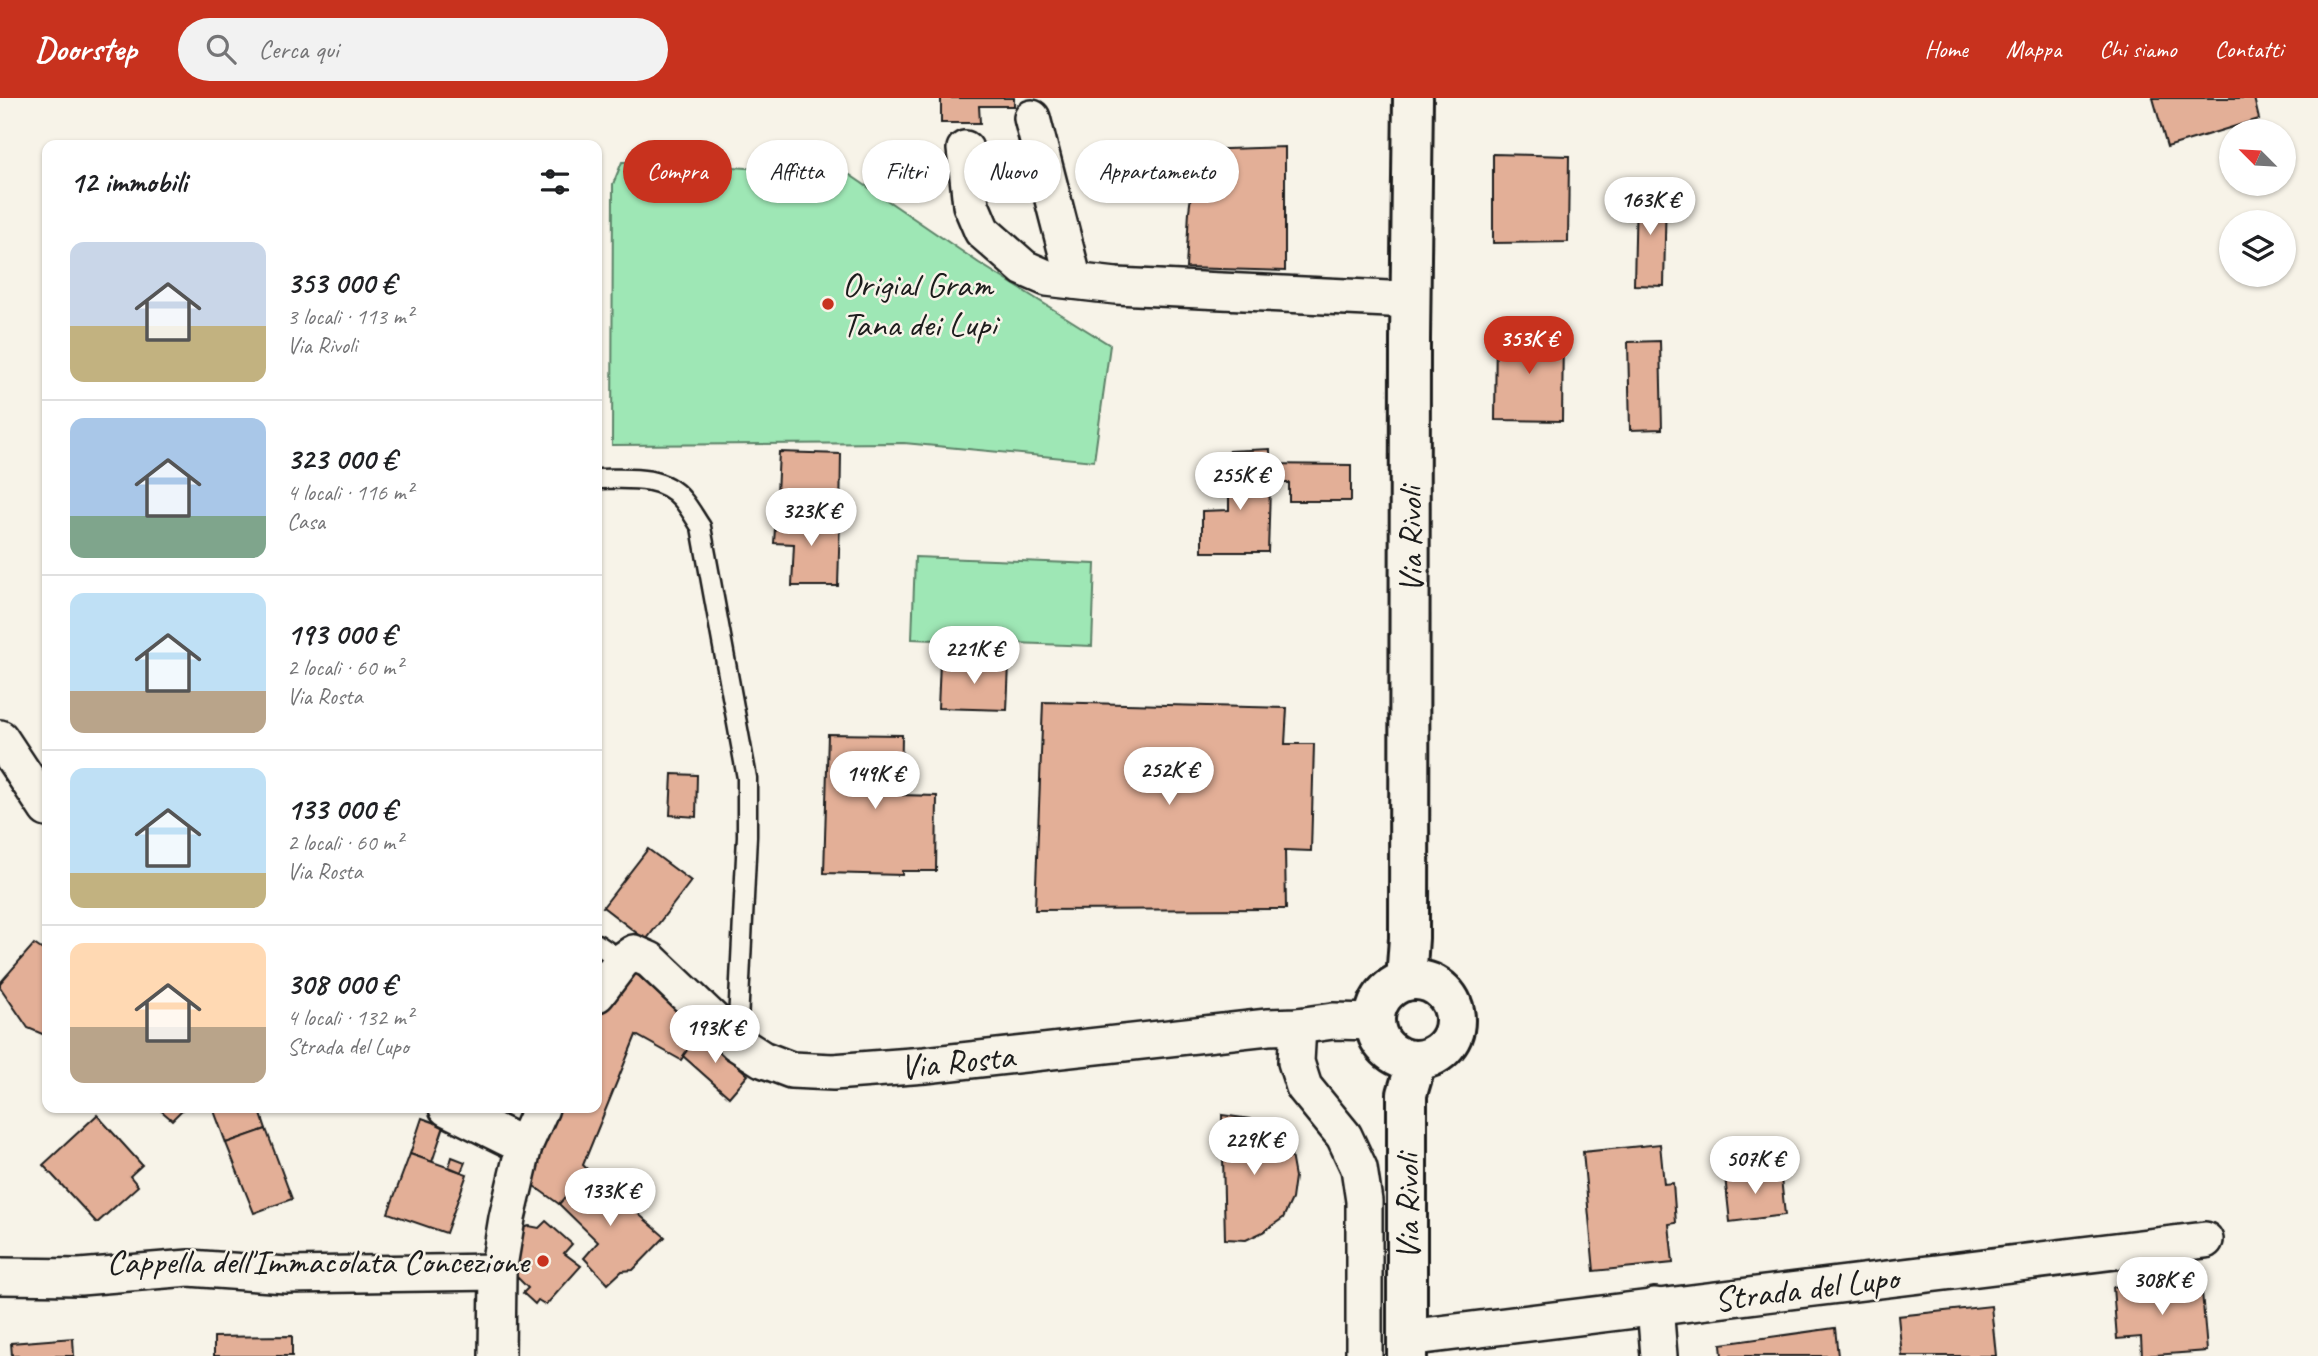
<!DOCTYPE html>
<html lang="it">
<meta charset="utf-8">
<style>
:root{--surface:#fff;--page:#f2f2f2;--text:#202124;--muted:#757577;--line:#e0e0e0;--accent:#c8321e}
body{margin:0;font-family:Caveat,sans-serif;background:var(--page);color:var(--text);height:100vh;display:flex;flex-direction:column;font-size:26px;white-space:nowrap}
*{box-sizing:border-box;margin:0}
p{font-size:23px;color:var(--muted)}
.icon{flex:none;width:38px;height:38px;fill:none;stroke:currentColor;stroke-width:2;stroke-linecap:round;stroke-linejoin:round}
.map{position:relative;flex:1;overflow:hidden}
.panel{position:absolute;left:42px;top:42px;width:560px;height:973px;display:flex;flex-direction:column;background:var(--surface);border-radius:14px;box-shadow:0 2px 5px #0004}
.panel>*{flex:none}
.hud{position:absolute;left:623px;top:42px;width:665px;height:63px;display:flex;gap:14px}
.needle{width:46px;rotate:294deg}
.buttons{position:absolute;left:2219px;top:21px;display:grid;gap:14px}
.buttons a{display:grid;place-items:center;width:77px;height:77px;border-radius:50%;background:var(--surface);box-shadow:0 2px 5px #0004;font-size:35px}
.price{position:absolute;translate:-50% -60px;padding:0 16px;border-radius:24px;background:#fff;color:#222;font-size:23px;line-height:46px;filter:drop-shadow(0 2px 4px #0008)}
.price::after{content:'';position:absolute;left:50%;top:42px;width:21px;height:16px;margin-left:-10px;background:inherit;clip-path:polygon(0 0,100% 0,50% 100%)}
.price.on{background:var(--accent);color:#fff}
ul{padding:0;list-style:none}
li{display:flex;align-items:center;gap:21px;height:175px;padding:0 28px}
li+li{border-top:2px solid var(--line)}
li span{display:grid;place-items:center;flex:none;width:196px;height:140px;border-radius:14px;color:#555}
li>.icon{margin-inline-start:auto}
span .icon{width:84px;height:84px;fill:#fffc;stroke-width:1}
li b{font-size:30px}
h2{display:flex;justify-content:space-between;align-items:center;height:84px;padding:0 28px;font-size:30px}
.pill{padding:0 24px;border-radius:32px;background:var(--surface);box-shadow:0 2px 5px #0004;font-size:24px;line-height:63px}
.pill.on{background:var(--accent);color:#fff}
header{display:flex;align-items:center;gap:42px;box-sizing:border-box;height:98px;padding:0 35px;background:var(--accent);color:#fff}
header strong{font-size:33px}
nav{display:flex;gap:38px;margin-inline-start:auto;font-size:24px}
.search{width:490px;height:63px;background:var(--page);display:flex;align-items:center;gap:18px;box-sizing:border-box;padding:0 24px;border-radius:38px;color:var(--muted);font-size:26px}
.map>svg:first-child{display:block}
.green{fill:#9ee7b5;stroke:#5d8268;stroke-width:2}
.building{fill:#e3af97;stroke:#1c1c1c;stroke-width:2}
.lines{fill:none;stroke-linecap:round;stroke-linejoin:round}
.service-casing{stroke:#1c1c1c;stroke-width:23}
.minor-casing{stroke:#1c1c1c;stroke-width:40}
.tertiary-casing{stroke:#1c1c1c;stroke-width:44}
.path{stroke:#1c1c1c;stroke-width:4.5;stroke-dasharray:7 5;stroke-linecap:butt}
.service{stroke:#f7f3e8;stroke-width:18}
.minor{stroke:#f7f3e8;stroke-width:35}
.tertiary{stroke:#f7f3e8;stroke-width:38}
.poi-dot{fill:#c8321e;stroke:#f7f3e8;stroke-width:2.5}
.labels{text-anchor:middle;stroke-width:5;stroke-linejoin:round;paint-order:stroke}
.poi-label{font-size:35px;fill:#1c1c1c;stroke:#f7f3e8;text-anchor:start}
.street-label{font-size:35px;fill:#1c1c1c;stroke:#f7f3e8}
</style>
<header>
<strong>Doorstep</strong>
<div class="search"><svg class="icon" aria-label="search" viewBox="0 0 24 24"><circle cx="10" cy="10" r="6"/><path d="M15 15l6 6"/></svg>Cerca qui</div>
<nav><a>Home</a><a>Mappa</a><a>Chi siamo</a><a>Contatti</a></nav>
</header>
<div class="map">
<svg width="2318" height="1258" viewBox="0 0 2318 1258">
<rect width="100%" height="100%" fill="#f7f3e8"/>
<filter id="ink" filterUnits="userSpaceOnUse"><feTurbulence type="fractalNoise" baseFrequency=".0143" numOctaves="2"/><feDisplacementMap in="SourceGraphic" scale="14" xChannelSelector="R" yChannelSelector="G"/><feConvolveMatrix kernelMatrix="1 2 1 2 8 2 1 2 1" color-interpolation-filters="sRGB"/></filter>
<g filter="url(#ink)">
<g class="green">
<polygon points="622,64 661,64 850,77 979,165 1110,247 1094,363 904,345 612,347 613,86"/>
<polygon points="915,459 1095,466 1092,548 912,541"/>
</g>
<g class="building">
<polygon points="941,0 1014,0 1014,8 979,8 980,25 941,25"/>
<polygon points="2153,0 2254,0 2259,21 2167,49"/>
<polygon points="1285,49 1285,173 1186,170 1189,113 1197,52"/>
<polygon points="1493,56 1569,58 1568,144 1493,145"/>
<polygon points="1651,82 1662,82 1662,94 1666,94 1664,188 1634,187 1636,95 1651,95"/>
<polygon points="1496,233 1563,234 1562,323 1495,322"/>
<polygon points="1660,243 1662,331 1630,332 1628,244"/>
<polygon points="1270,351 1270,363 1246,364 1246,391 1270,390 1268,454 1202,454 1202,413 1229,412 1229,353"/>
<polygon points="779,354 841,356 840,420 776,416"/>
<polygon points="1250,366 1351,367 1351,403 1289,403 1289,385 1250,385"/>
<polygon points="776,416 840,420 838,488 792,488 794,446 774,445"/>
<polygon points="940,564 1009,566 1007,612 938,610"/>
<polygon points="1043,604 1287,610 1285,646 1314,646 1311,753 1285,752 1286,811 1035,812"/>
<polygon points="828,636 902,637 901,697 937,698 936,773 902,773 902,777 824,775"/>
<polygon points="672,676 697,677 696,719 670,717"/>
<polygon points="648,751 691,783 646,842 603,809"/>
<polygon points="34,846 47,855 47,938 28,930 0,889 0,885"/>
<polygon points="630,870 700,934 681,962 636,937 583,1067 589,1073 559,1106 524,1081 553,1010 597,1010 597,910"/>
<polygon points="700,934 748,977 729,999 683,958"/>
<polygon points="158,1010 184,1010 172,1022"/>
<polygon points="213,1010 259,1010 266,1031 226,1045"/>
<polygon points="97,1017 142,1067 130,1078 138,1088 97,1125 43,1067"/>
<polygon points="1222,1017 1257,1022 1280,1036 1291,1057 1295,1079 1292,1101 1283,1120 1263,1134 1246,1142 1225,1141"/>
<polygon points="422,1020 444,1028 432,1064 410,1056"/>
<polygon points="266,1031 292,1101 254,1115 226,1045"/>
<polygon points="1660,1046 1664,1086 1673,1085 1676,1125 1669,1126 1673,1165 1594,1173 1583,1054"/>
<polygon points="410,1056 467,1076 446,1135 388,1115"/>
<polygon points="452,1059 465,1064 461,1074 449,1069"/>
<polygon points="1780,1071 1785,1117 1730,1124 1725,1078"/>
<polygon points="589,1073 665,1139 633,1172 622,1173 608,1186 584,1160 598,1144 559,1106"/>
<polygon points="546,1123 572,1146 564,1155 581,1168 546,1207 538,1202 535,1206 523,1195 528,1190 506,1168 518,1131 529,1128 539,1130"/>
<polygon points="2201,1182 2207,1253 2142,1258 2141,1239 2117,1241 2113,1189"/>
<polygon points="1991,1208 1996,1258 1902,1258 1898,1218"/>
<polygon points="1835,1230 1838,1258 1722,1258 1721,1246"/>
<polygon points="292,1238 292,1258 214,1258 214,1239"/>
<polygon points="73,1240 74,1258 12,1258 11,1245"/>
</g>
<g class="lines">
<defs>
<g id="service">
<path d="M597,381C625,381 662,376 682,401C689,409 695,420 701,429L747,680V738L737,945"/>
<polyline points="597,846 622,863"/>
</g>
<g id="minor">
<polyline points="1032,20 1074,183"/>
<polyline points="965,51 971,107 982,133 1024,170 1047,180 1116,188 1410,202"/>
<polyline points="0,640 47,711"/>
<polyline points="597,896 622,863 634,855 650,862 737,945 762,961 791,972 833,974 925,967 1268,929 1298,928 1333,923 1375,924"/>
<polyline points="1298,928 1296,964 1304,989 1344,1038 1359,1070 1364,1103 1364,1258"/>
<polyline points="447,1010 524,1048"/>
<polyline points="0,1178 80,1179 189,1170 286,1177 498,1174"/>
<polyline points="1655,1208 1659,1258"/>
<polyline points="1407,1240 2205,1142"/>
<polyline points="497,1258 498,1174 507,1120 524,1048 541,1010"/>
</g>
<g id="tertiary">
<circle cx="1415" cy="922" r="40"/>
<polyline points="1406,883 1409,840 1410,241 1413,0"/>
<polyline points="1407,1258 1407,996 1417,962"/>
</g>
</defs>
<use href="#service" class="service-casing"/>
<use href="#minor" class="minor-casing"/>
<use href="#tertiary" class="tertiary-casing"/>
<polyline class="path" points="1443,874 1466,895 1464,948 1454,959"/>
<use href="#service" class="service"/>
<use href="#minor" class="minor"/>
<use href="#tertiary" class="tertiary"/>
</g>
</g>
<g class="poi-dot">
<circle cx="828" cy="206" r="7"/>
<circle cx="543" cy="1163" r="7"/>
</g>
<g class="labels">
<g class="poi-label">
<text x="842" y="198">Origial Gram<tspan x="842" dy="40">Tana dei Lupi</tspan></text>
<text x="529" y="1175" text-anchor="end">Cappella dell'Immacolata Concezione</text>
</g>
<g class="street-label">
<text transform="translate(1410 442) rotate(-90)" y="12">Via Rivoli</text>
<text transform="translate(957 963) rotate(-6)" y="12">Via Rosta</text>
<text transform="translate(1407 1109) rotate(-90)" y="12">Via Rivoli</text>
<text transform="translate(1806 1190) rotate(-7)" y="12">Strada del Lupo</text>
</g>
</g>
</svg>
<div class="buttons">
<a><svg class="needle" viewBox="-14 -14 28 28"><path d="M0-13l5 13h-10z" fill="#e53935"/><path d="M0 13l5-13h-10z" fill="#757577"/></svg></a>
<a><svg class="icon" aria-label="layers" viewBox="0 0 24 24"><path d="M12 4l9 5-9 5-9-5zM3 14l9 5 9-5"/></svg></a>
</div>
<b class="price" style="left:1650px;top:139px">163K €</b>
<b class="price on" style="left:1529px;top:278px">353K €</b>
<b class="price" style="left:1240px;top:414px">255K €</b>
<b class="price" style="left:811px;top:450px">323K €</b>
<b class="price" style="left:974px;top:588px">221K €</b>
<b class="price" style="left:1169px;top:709px">252K €</b>
<b class="price" style="left:875px;top:713px">149K €</b>
<b class="price" style="left:715px;top:967px">193K €</b>
<b class="price" style="left:1254px;top:1079px">229K €</b>
<b class="price" style="left:1755px;top:1098px">507K €</b>
<b class="price" style="left:610px;top:1130px">133K €</b>
<b class="price" style="left:2162px;top:1219px">308K €</b>
<div class="hud">
<a class="pill on">Compra</a>
<a class="pill">Affitta</a>
<a class="pill">Filtri</a>
<a class="pill">Nuovo</a>
<a class="pill">Appartamento</a>
</div>
<section class="panel">
<h2>12 immobili<svg class="icon" aria-label="filters" viewBox="0 0 24 24"><path d="M4 7h16M4 17h16"/><circle cx="9" cy="7" r="2"/><circle cx="15" cy="17" r="2"/></svg></h2>
<ul>
<li><span style="background:linear-gradient(#c9d6e8 60%,#c2b280 0)"><svg class="icon" aria-label="home" viewBox="0 0 24 24"><path d="M3 11l9-7 9 7M6 9v11h12V9"/></svg></span><div><b>353 000 €</b><p>3 locali · 113 m²</p><p>Via Rivoli</p></div></li>
<li><span style="background:linear-gradient(#a9c7e8 70%,#7fa58c 0)"><svg class="icon" aria-label="home" viewBox="0 0 24 24"><path d="M3 11l9-7 9 7M6 9v11h12V9"/></svg></span><div><b>323 000 €</b><p>4 locali · 116 m²</p><p>Casa</p></div></li>
<li><span style="background:linear-gradient(#bfe0f5 70%,#b9a48a 0)"><svg class="icon" aria-label="home" viewBox="0 0 24 24"><path d="M3 11l9-7 9 7M6 9v11h12V9"/></svg></span><div><b>193 000 €</b><p>2 locali · 60 m²</p><p>Via Rosta</p></div></li>
<li><span style="background:linear-gradient(#bfe0f5 75%,#c2b280 0)"><svg class="icon" aria-label="home" viewBox="0 0 24 24"><path d="M3 11l9-7 9 7M6 9v11h12V9"/></svg></span><div><b>133 000 €</b><p>2 locali · 60 m²</p><p>Via Rosta</p></div></li>
<li><span style="background:linear-gradient(#ffd9b3 60%,#b9a48a 0)"><svg class="icon" aria-label="home" viewBox="0 0 24 24"><path d="M3 11l9-7 9 7M6 9v11h12V9"/></svg></span><div><b>308 000 €</b><p>4 locali · 132 m²</p><p>Strada del Lupo</p></div></li>
</ul>
</section>
</div>
